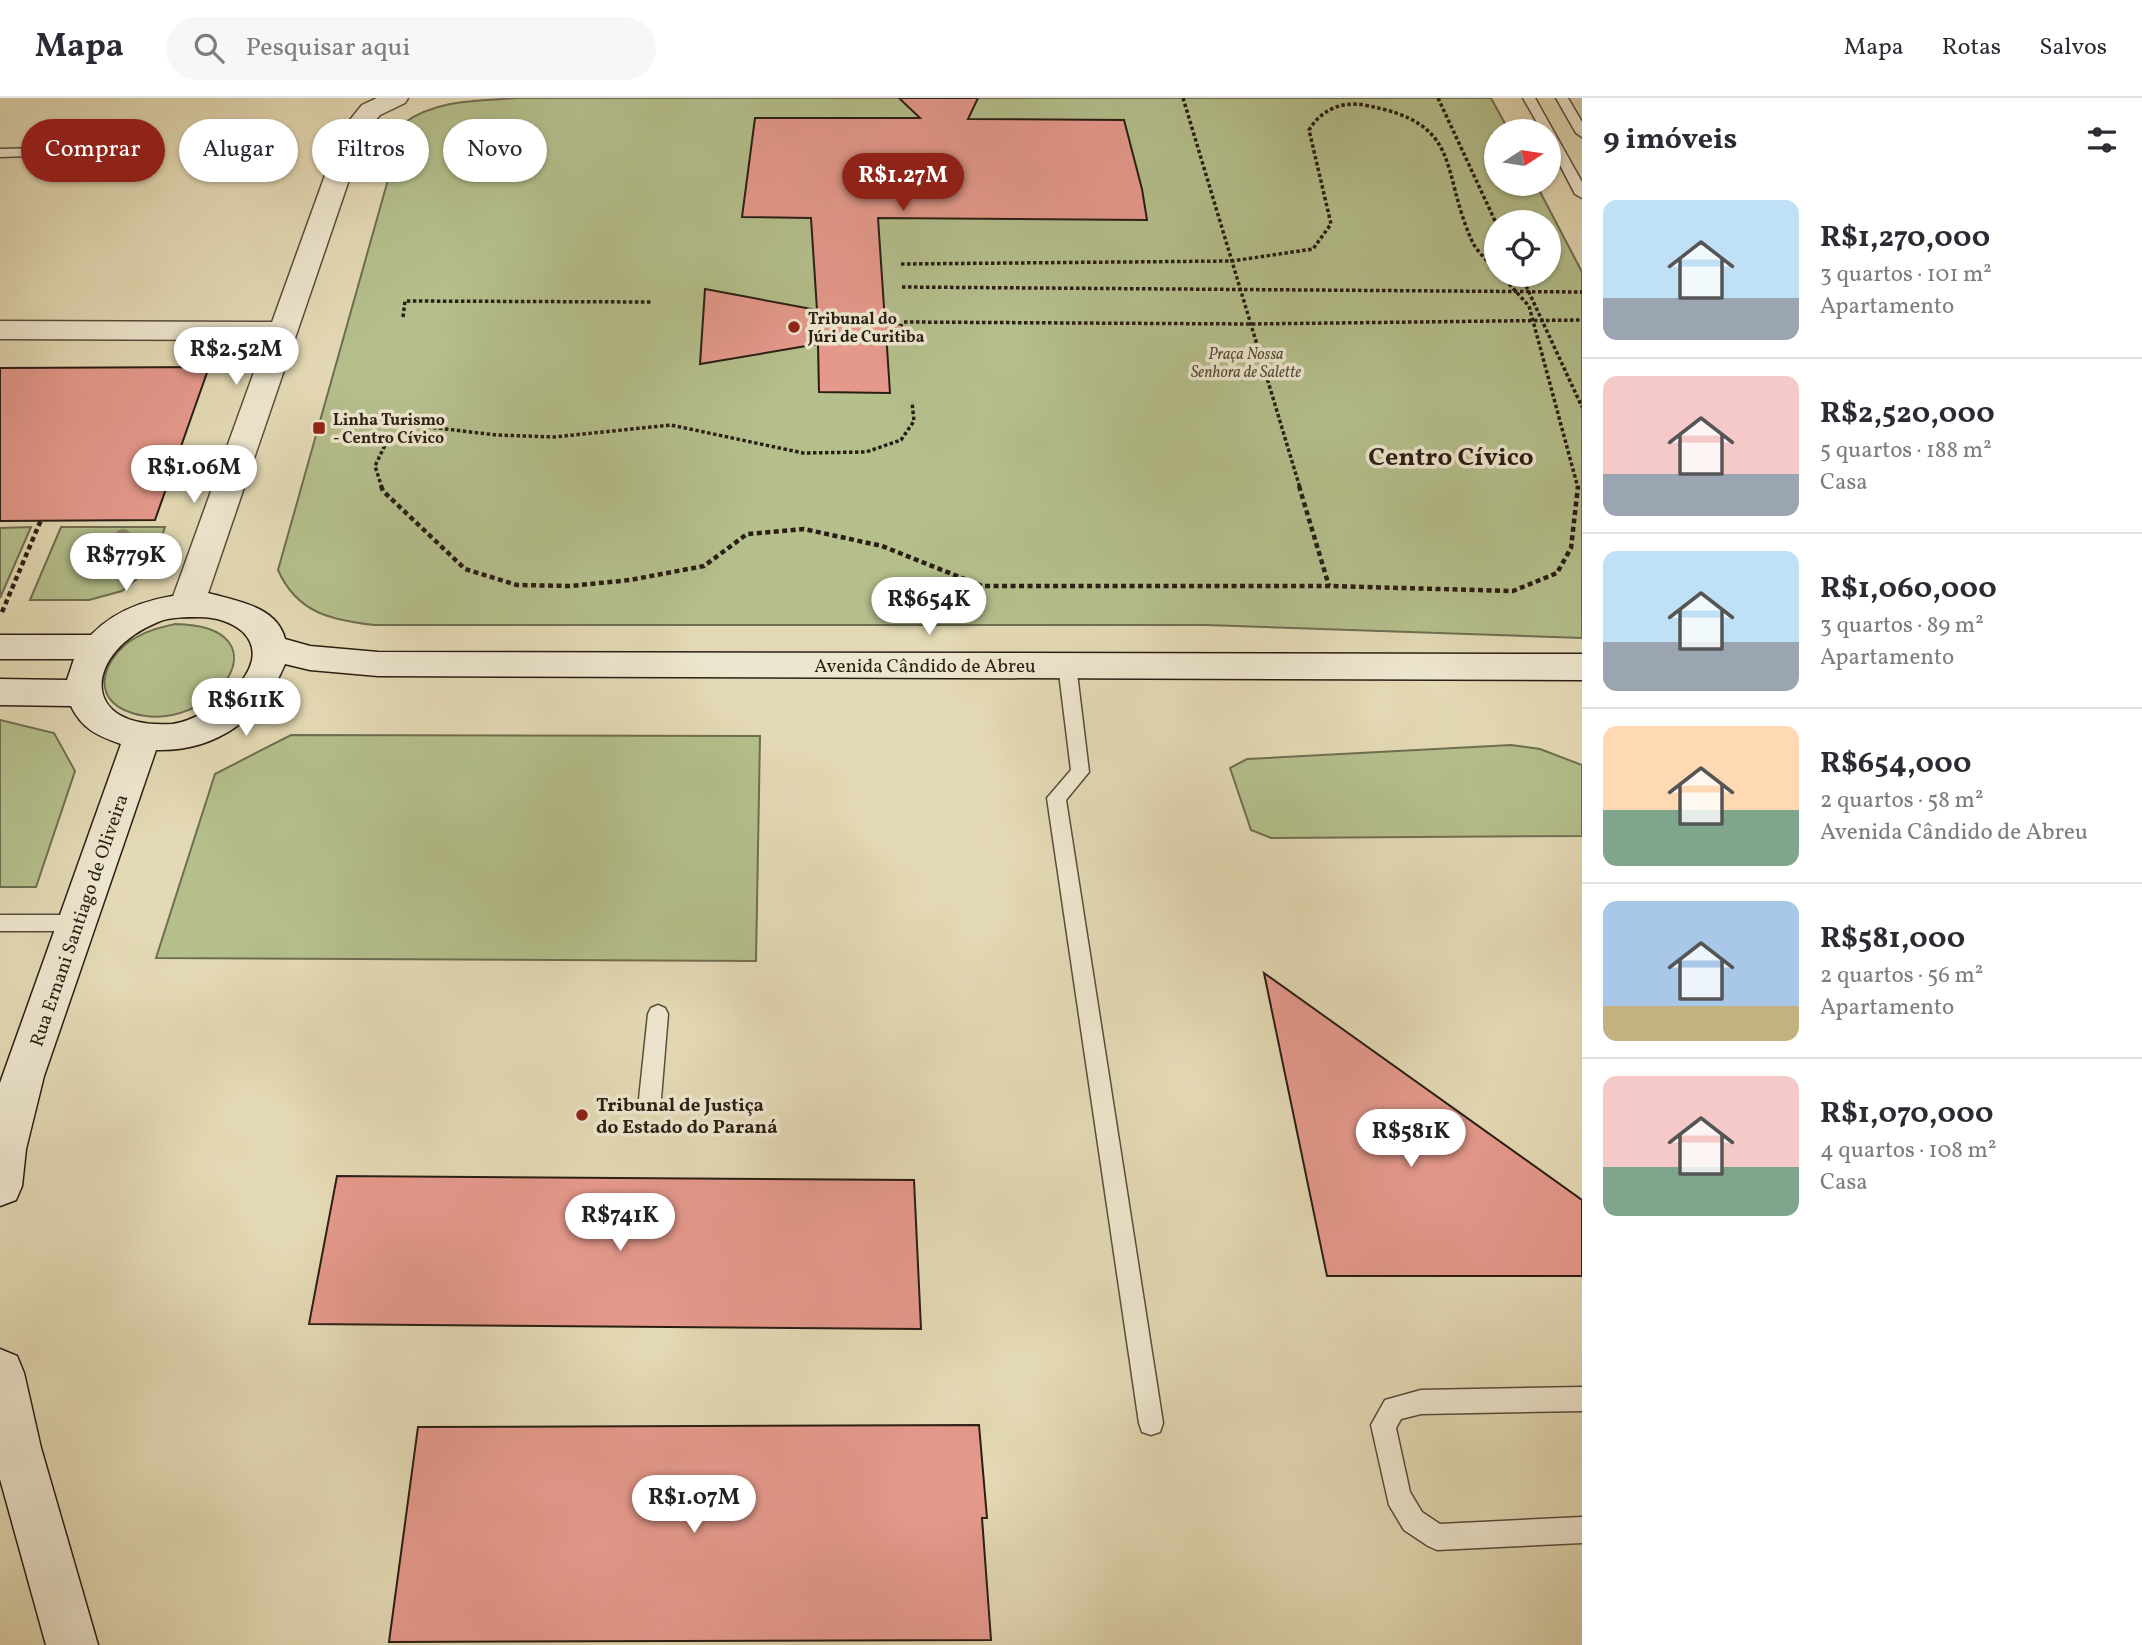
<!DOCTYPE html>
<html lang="pt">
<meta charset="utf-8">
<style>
:root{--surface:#fff;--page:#f7f7f7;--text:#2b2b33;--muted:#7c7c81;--line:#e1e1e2;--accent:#8f2418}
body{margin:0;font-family:Vollkorn,serif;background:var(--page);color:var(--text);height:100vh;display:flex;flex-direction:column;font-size:26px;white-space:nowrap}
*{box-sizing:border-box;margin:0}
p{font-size:23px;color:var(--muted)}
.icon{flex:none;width:38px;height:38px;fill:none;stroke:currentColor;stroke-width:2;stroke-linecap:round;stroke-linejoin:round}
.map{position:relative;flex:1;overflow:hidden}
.sheet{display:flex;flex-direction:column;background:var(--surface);width:560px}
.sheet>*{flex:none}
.hud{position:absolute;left:21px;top:21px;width:665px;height:63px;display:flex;gap:14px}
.needle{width:46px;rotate:78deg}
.controls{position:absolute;left:1484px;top:21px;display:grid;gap:14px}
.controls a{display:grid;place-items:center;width:77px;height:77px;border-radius:50%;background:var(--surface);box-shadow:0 2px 5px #0004;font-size:35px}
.price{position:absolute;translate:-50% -60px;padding:0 16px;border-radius:24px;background:#fff;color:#222;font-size:23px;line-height:46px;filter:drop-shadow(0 2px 4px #0008)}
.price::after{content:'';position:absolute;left:50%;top:42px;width:21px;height:16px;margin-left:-10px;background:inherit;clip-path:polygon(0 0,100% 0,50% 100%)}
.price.on{background:var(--accent);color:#fff}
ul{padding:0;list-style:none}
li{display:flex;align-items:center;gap:21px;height:175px;padding:0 21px}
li+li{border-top:2px solid var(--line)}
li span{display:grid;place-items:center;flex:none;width:196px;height:140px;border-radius:14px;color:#555}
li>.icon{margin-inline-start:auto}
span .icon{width:84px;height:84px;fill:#fffc;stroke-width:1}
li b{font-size:30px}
h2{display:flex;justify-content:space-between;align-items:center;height:84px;padding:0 21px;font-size:30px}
.pill{padding:0 24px;border-radius:32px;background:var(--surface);box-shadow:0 2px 5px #0004;font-size:24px;line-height:63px}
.pill.on{background:var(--accent);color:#fff}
header{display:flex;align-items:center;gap:42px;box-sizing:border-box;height:98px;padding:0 35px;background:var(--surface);border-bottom:2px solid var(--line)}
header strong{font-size:33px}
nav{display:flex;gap:38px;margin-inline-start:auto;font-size:24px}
.search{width:490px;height:63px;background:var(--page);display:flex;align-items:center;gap:18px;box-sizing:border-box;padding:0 24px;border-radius:38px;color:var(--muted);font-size:26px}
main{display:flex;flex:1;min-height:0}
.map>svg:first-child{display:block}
.green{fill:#b4bf8c;stroke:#6f6e50;stroke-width:2;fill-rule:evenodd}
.building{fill:#e5998c;stroke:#2a1e14;stroke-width:2}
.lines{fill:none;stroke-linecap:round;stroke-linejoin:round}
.service-casing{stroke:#584d3c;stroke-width:3}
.minor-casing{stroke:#584d3c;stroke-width:3}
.tertiary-casing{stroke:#584d3c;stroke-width:3}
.secondary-casing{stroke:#2a1e14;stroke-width:3}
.path-far1{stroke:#2a1e14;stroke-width:3.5;stroke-dasharray:3.5 2.5;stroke-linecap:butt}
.path{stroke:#2a1e14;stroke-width:4.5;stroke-dasharray:5 3.5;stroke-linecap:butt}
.service{fill:#ede6ce;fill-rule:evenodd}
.minor{fill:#ede6ce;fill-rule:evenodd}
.tertiary{fill:#ede6ce;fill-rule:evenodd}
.secondary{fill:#ede6ce;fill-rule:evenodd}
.tree{fill:#948d70}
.poi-dot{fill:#8f2418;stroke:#ede6ce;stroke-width:2.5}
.labels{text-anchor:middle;stroke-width:7;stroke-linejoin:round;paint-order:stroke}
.far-poi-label{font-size:16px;font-weight:bold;fill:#2a1e14;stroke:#ede6ce;text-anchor:start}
.far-park-label{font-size:16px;font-style:italic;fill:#534e38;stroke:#ede6ce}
.street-label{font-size:19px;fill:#2a1e14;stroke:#ede6ce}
.poi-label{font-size:19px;font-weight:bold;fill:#2a1e14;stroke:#ede6ce;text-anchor:start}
.district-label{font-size:26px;font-weight:bold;fill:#2a1e14;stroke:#ede6ce}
</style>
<header>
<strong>Mapa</strong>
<div class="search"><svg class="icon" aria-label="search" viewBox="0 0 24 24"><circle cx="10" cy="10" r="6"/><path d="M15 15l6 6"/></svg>Pesquisar aqui</div>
<nav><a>Mapa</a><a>Rotas</a><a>Salvos</a></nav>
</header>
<main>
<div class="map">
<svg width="1582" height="1547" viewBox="0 0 1582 1547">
<rect width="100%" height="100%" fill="#e3d9b4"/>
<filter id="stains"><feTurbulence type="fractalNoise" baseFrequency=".00286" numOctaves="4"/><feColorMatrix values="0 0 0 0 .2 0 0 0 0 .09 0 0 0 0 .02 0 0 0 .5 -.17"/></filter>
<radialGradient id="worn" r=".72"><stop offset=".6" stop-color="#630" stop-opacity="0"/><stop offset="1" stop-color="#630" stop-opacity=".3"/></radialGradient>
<g class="green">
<path d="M518,0H1491L1509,33H1496V86H1536L1582,174V540L1206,527H374C331,522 297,515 278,472L404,25C437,1 478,3 518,0ZM1496,124H1549V177H1496Z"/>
<polygon points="31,429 0,500 0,430"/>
<polygon points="61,429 165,429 152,468 122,493 89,502 30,502"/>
<path d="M175,526C292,528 212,640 132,615C87,601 104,558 135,540C148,532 162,529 175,526Z"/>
<polygon points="0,622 54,635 75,673 36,789 0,789"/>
<polygon points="291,637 760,638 756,863 156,860 215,676"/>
<polygon points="1511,647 1540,651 1582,667 1582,738 1271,740 1251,732 1230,670 1247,661"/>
</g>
<g class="building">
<polygon points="899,0 978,0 968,21 1124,22 1142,91 1147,122 878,120 885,224 902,227 902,231 886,234 890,295 819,294 818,246 700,266 705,191 817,212 811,120 742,119 755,20 920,20"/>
<polygon points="209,269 155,422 0,423 0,270"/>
<polygon points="1264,875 1582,1102 1582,1178 1327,1178"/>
<polygon points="337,1078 914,1082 921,1231 309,1226"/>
<polygon points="979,1327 987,1420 982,1420 991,1542 389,1544 418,1329"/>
</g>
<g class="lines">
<defs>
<g id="service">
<polygon points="1523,0 1535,0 1582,84 1582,100 1575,96 1549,46 1549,33 1542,33"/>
<polygon points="1556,0 1568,0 1582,24 1582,39 1576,35"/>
<polygon points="82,49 86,50 86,56 0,59 0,51"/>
<polygon points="1067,561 1076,567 1089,674 1066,702 1163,1325 1160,1334 1151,1337 1142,1334 1139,1325 1047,700 1071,672 1058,567"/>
<polygon points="0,817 76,817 83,819 86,825 83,831 76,833 0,833"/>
<polygon points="658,907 665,910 668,916 661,1001 658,1008 650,1010 642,1008 639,1001 648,916 651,910"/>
<polygon points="1582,1289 1582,1313 1421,1316 1401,1321 1396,1330 1410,1394 1422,1414 1440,1426 1582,1419 1582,1445 1437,1452 1428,1448 1404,1432 1389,1407 1371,1327 1385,1302 1421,1292"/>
</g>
<polygon id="minor" points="0,223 283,224 293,227 297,233 293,239 283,242 0,241"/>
<polygon id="tertiary" points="377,0 408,0 405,5 380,17 365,35 204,507 199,515 187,519 175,515 170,507 341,33 362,7"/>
<g id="secondary">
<path d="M208,495C236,503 277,508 285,541L310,548L378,554L1582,556V582L378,578L310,572L285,566C263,620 215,654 156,652L44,978L26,1051L22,1088L16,1102L0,1108V985L121,646C98,638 82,631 71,608L0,607V581L67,582L74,561H0V537H91C122,505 165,496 208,495ZM200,519C215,519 232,524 243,534C279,570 205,623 172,626C77,632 84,554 158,524C170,519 186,519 200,519Z"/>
<polygon points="0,1251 17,1258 24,1275 41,1350 98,1547 46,1547 0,1381"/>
</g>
</defs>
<use href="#service" class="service-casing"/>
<use href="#minor" class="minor-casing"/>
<use href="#tertiary" class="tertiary-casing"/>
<use href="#secondary" class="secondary-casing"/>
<g class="path-far1">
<polyline points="1183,0 1300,390"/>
<polyline points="1438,0 1496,125"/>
<path d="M901,166L1232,163L1313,151L1331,126L1309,32C1321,12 1341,3 1364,7C1464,25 1439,69 1472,143C1477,154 1488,163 1496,172"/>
<polyline points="1501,177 1529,208 1578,390"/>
<polyline points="1521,177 1582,309"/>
<polyline points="902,189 1582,194"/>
<polyline points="403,219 405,203 651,204"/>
<polyline points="904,224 1250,226 1582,222"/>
<polyline points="382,390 375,368 388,341 412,327 496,337 554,339 671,327 803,355 866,354 901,342 914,323 912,304"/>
</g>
<g class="path">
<polyline points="381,388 383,393 465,471 517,487 570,488 630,482 704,468 747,436 804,431 882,448 982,488 1329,488 1513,493 1557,475 1571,450 1578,388"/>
<polyline points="1299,388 1329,488"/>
<polyline points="2,514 41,422"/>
</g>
<use href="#service" class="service"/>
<use href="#minor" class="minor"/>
<use href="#tertiary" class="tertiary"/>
<use href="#secondary" class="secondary"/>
</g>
<g class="tree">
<circle cx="123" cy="440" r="9"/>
<circle cx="111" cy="464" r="9"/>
</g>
<g class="poi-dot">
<circle cx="794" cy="229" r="7"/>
<rect x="312" y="323" width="14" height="14" rx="3.5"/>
<circle cx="582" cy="1017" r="7"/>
</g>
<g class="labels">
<g class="far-poi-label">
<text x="808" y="226">Tribunal do<tspan x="808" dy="18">Júri de Curitiba</tspan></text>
<text x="333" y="327">Linha Turismo<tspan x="333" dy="18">- Centro Cívico</tspan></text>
</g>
<g class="far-park-label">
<text x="1246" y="261">Praça Nossa<tspan x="1246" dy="18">Senhora de Salette</tspan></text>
</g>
<g class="street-label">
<text x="925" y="574">Avenida Cândido de Abreu</text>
<text transform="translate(78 822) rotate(-71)" y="7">Rua Ernani Santiago de Oliveira</text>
</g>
<g class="poi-label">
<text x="596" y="1013">Tribunal de Justiça<tspan x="596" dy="22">do Estado do Paraná</tspan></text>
</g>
<g class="district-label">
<text x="1451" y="367">Centro Cívico</text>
</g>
</g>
<rect width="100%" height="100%" filter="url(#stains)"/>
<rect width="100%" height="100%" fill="url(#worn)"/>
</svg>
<div class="controls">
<a><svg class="needle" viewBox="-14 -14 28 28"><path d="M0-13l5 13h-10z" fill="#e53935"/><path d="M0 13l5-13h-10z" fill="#7c7c81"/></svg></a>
<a><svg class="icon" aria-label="locate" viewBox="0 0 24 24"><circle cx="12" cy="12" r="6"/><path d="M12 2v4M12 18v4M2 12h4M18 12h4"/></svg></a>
</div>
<b class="price on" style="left:903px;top:115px">R$1.27M</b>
<b class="price" style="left:236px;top:289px">R$2.52M</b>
<b class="price" style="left:194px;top:407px">R$1.06M</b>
<b class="price" style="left:126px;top:495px">R$779K</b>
<b class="price" style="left:929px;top:539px">R$654K</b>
<b class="price" style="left:246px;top:640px">R$611K</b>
<b class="price" style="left:1411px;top:1071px">R$581K</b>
<b class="price" style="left:620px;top:1155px">R$741K</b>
<b class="price" style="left:694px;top:1437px">R$1.07M</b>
<div class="hud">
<a class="pill on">Comprar</a>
<a class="pill">Alugar</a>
<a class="pill">Filtros</a>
<a class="pill">Novo</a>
</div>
</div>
<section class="sheet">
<h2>9 imóveis<svg class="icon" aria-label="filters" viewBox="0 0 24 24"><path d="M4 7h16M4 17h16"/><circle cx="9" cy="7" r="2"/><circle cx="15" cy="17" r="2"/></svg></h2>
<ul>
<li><span style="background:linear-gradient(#bfe0f5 70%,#9aa5b1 0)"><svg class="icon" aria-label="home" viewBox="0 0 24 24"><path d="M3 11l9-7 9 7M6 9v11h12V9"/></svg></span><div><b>R$1,270,000</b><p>3 quartos · 101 m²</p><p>Apartamento</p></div></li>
<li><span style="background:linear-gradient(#f6c9c9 70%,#9aa5b1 0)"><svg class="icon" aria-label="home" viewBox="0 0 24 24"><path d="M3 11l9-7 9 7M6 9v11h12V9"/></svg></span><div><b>R$2,520,000</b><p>5 quartos · 188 m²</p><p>Casa</p></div></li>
<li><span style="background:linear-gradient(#bfe0f5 65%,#9aa5b1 0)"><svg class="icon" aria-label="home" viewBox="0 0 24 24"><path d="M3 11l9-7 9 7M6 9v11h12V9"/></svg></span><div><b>R$1,060,000</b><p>3 quartos · 89 m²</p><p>Apartamento</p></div></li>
<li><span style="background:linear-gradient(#ffd9b3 60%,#7fa58c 0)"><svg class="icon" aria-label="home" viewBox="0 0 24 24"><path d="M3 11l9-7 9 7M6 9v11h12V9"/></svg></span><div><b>R$654,000</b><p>2 quartos · 58 m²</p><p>Avenida Cândido de Abreu</p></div></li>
<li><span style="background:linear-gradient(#a9c7e8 75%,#c2b280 0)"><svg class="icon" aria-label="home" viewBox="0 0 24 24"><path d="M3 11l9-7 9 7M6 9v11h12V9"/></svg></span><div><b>R$581,000</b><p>2 quartos · 56 m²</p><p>Apartamento</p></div></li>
<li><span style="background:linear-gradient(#f6c9c9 65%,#7fa58c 0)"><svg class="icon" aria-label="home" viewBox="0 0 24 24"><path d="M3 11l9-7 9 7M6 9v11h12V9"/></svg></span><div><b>R$1,070,000</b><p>4 quartos · 108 m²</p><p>Casa</p></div></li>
</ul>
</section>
</main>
